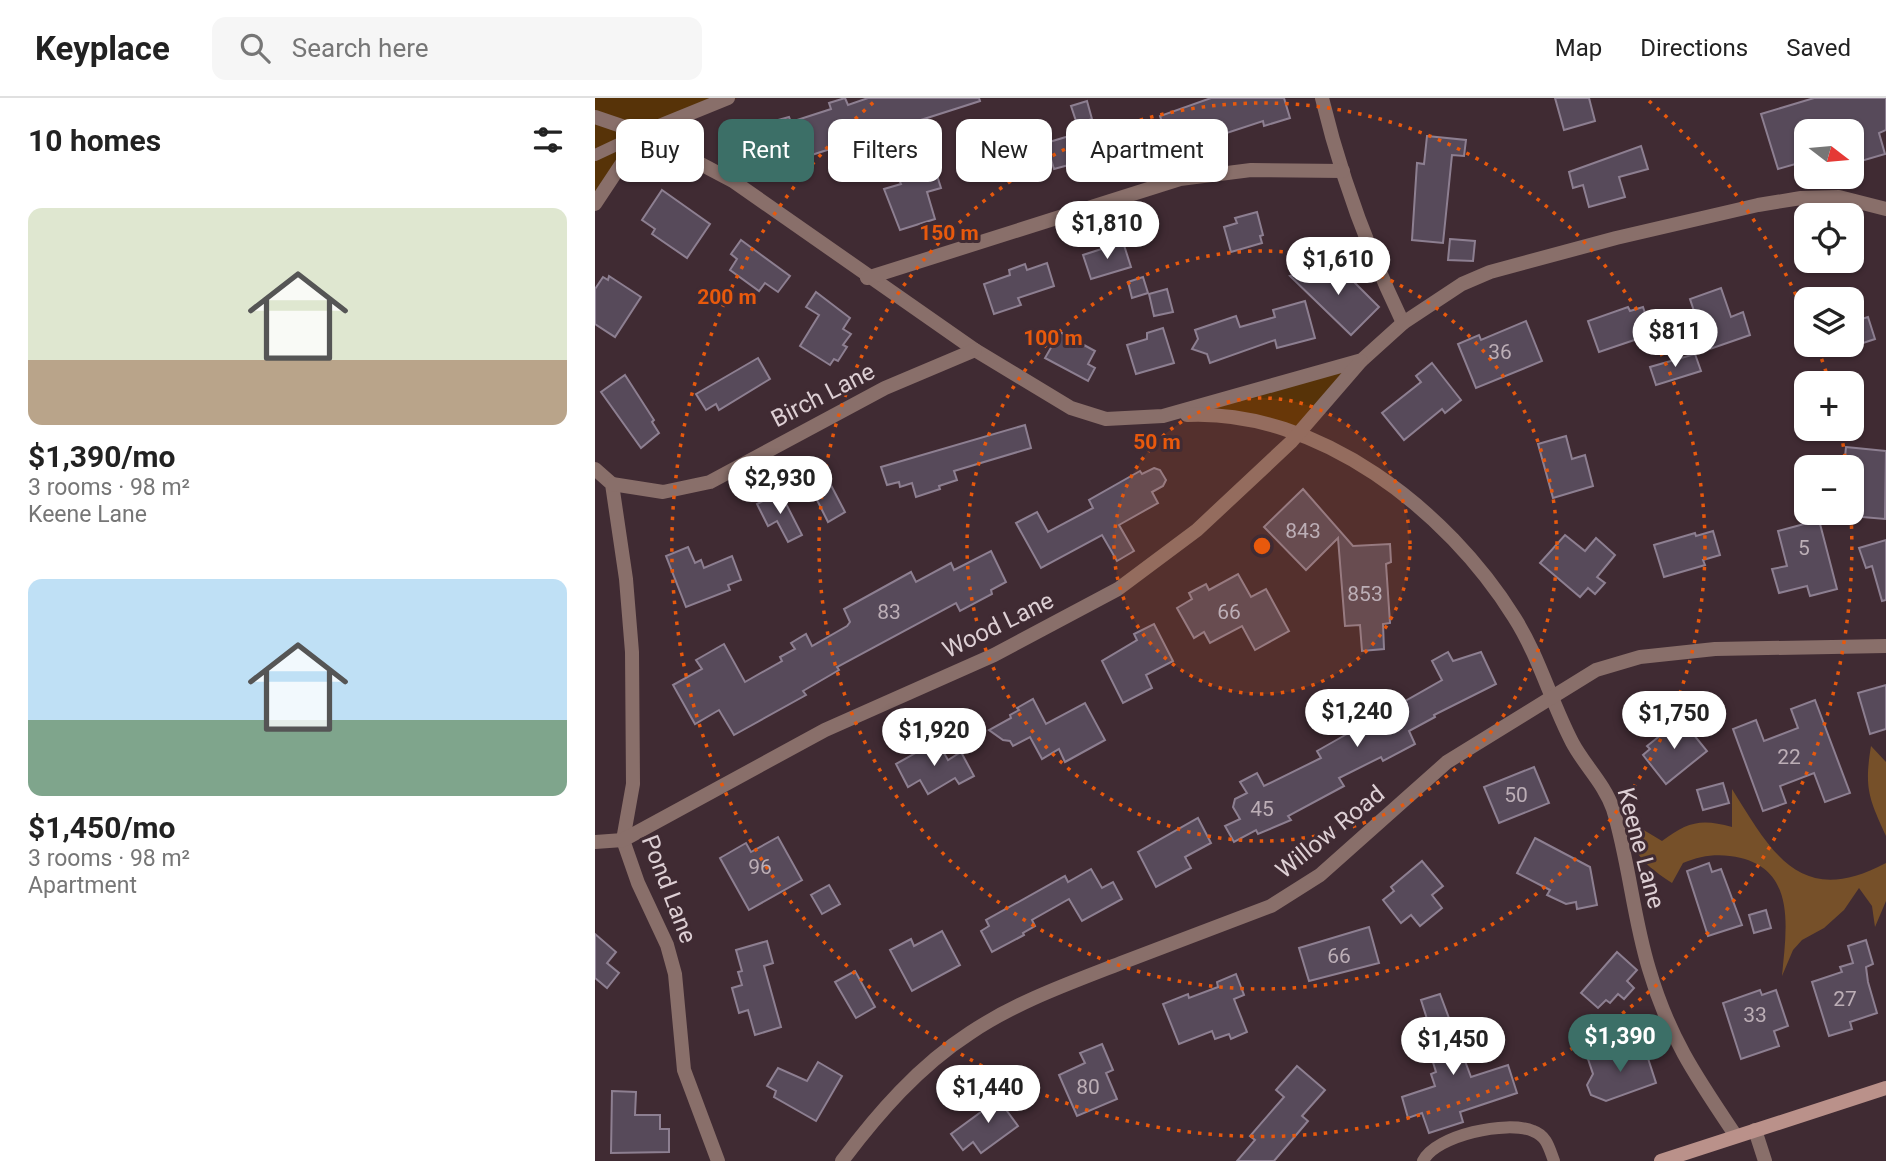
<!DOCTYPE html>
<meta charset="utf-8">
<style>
:root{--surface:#fff;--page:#f6f6f6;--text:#222;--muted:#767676;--line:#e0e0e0;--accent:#3c6f67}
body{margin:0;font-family:Roboto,sans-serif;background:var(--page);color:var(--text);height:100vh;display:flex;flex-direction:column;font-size:26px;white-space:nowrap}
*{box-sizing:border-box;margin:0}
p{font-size:23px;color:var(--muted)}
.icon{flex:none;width:38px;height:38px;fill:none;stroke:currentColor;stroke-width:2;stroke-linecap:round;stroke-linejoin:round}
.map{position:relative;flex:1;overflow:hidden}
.drawer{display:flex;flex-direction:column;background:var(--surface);width:595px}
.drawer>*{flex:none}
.top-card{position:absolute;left:21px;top:21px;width:665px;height:63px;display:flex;gap:14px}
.needle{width:46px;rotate:106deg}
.buttons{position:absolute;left:1199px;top:21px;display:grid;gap:14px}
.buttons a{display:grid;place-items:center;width:70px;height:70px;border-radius:14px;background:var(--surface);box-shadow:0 2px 5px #0004;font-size:35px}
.price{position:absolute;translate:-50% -60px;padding:0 16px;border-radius:24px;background:#fff;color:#222;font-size:23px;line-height:46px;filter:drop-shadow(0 2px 4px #0008)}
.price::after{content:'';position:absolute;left:50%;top:42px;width:21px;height:16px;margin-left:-10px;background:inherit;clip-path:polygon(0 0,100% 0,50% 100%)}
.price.active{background:var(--accent);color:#fff}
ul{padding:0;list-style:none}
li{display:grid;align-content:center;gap:14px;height:371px;padding:0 28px}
li span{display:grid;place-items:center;height:217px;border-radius:14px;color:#555}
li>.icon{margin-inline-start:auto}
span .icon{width:126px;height:126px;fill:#fffc;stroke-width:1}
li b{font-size:30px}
h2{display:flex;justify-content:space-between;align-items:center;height:84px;padding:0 28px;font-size:30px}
.tag{padding:0 24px;border-radius:14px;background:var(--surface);box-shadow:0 2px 5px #0004;font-size:24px;line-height:63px}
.tag.active{background:var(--accent);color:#fff}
header{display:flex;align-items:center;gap:42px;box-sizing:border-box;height:98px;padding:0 35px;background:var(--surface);border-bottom:2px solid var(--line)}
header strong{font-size:33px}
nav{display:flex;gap:38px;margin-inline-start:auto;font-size:24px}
.search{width:490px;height:63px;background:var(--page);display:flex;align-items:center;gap:18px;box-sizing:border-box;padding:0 24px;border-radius:14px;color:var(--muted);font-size:26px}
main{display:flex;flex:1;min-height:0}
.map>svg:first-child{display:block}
.green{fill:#573308}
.forest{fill:#765029}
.building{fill:#574a5a;stroke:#8d7f91;stroke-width:2}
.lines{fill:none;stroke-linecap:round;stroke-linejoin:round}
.lane{stroke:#896f6a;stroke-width:12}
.street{stroke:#896f6a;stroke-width:14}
.secondary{stroke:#ba918a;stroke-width:14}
.ring{fill:none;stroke:#e8590c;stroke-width:3.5;stroke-dasharray:3.5 7}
.labels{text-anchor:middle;stroke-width:6;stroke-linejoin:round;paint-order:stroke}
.number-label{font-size:21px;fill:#bcaeb6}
.street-label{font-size:24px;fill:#ddcfd4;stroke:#402b33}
.centre{fill:#e8590c;stroke:#402b33;stroke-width:3.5}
.ring-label{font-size:21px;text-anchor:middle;font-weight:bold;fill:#e8590c;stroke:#402b33;stroke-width:6;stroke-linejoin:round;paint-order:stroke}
</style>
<header>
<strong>Keyplace</strong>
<div class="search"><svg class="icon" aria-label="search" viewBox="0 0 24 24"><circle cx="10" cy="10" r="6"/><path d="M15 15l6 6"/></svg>Search here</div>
<nav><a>Map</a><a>Directions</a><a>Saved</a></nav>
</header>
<main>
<section class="drawer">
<h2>10 homes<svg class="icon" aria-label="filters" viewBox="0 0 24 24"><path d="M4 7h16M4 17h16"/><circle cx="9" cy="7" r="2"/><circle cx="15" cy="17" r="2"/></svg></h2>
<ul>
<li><span style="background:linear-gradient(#dfe7d0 70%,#b9a48a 0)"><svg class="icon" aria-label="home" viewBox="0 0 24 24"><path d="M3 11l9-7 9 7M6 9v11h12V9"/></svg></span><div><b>$1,390/mo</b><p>3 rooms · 98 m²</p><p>Keene Lane</p></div></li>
<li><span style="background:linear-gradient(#bfe0f5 65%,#7fa58c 0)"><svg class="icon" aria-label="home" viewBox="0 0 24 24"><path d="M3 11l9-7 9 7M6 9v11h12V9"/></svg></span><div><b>$1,450/mo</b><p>3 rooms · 98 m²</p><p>Apartment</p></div></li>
</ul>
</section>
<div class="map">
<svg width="1291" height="1063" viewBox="0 0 1291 1063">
<rect width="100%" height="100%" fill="#402b33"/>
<g class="green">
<polygon points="0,0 142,0 47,35 0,113"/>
<polygon points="756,268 702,331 611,311"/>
</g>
<g class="forest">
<path d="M1276,648L1291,664V738C1274,700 1269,691 1276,648Z"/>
<path d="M1137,691C1178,757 1206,810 1291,765V803L1280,829L1277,808L1264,790L1249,812L1229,830L1207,842L1198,852L1187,878C1191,833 1202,774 1146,760C1125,755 1107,757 1088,765L1077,785C1041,761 1036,753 1032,712L1047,731L1067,743C1092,724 1106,720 1137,729Z"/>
</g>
<g class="building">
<polygon points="250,0 253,7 273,0 384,0 385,3 154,77 148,60 140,62 134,45 178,31 176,24 194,19 196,24 236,11 234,5"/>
<polygon points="616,0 689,0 695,20 669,28 668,23 577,53 565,18"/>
<polygon points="960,0 994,0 1000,23 969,32"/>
<polygon points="1219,0 1291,0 1291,32 1284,35 1290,56 1256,66 1256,33 1211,33 1211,63 1183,71 1166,16"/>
<polygon points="492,3 497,21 482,26 476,8"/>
<polygon points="494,32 504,64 483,70 481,65 459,71 451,45"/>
<polygon points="832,38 871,42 869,58 857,57 848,145 817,142 822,65 829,66"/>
<polygon points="1046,48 1053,71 1024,79 1030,99 994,109 988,87 978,90 974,74"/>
<polygon points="339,68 346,90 332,94 340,121 305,132 289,91 306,86 303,79"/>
<polygon points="67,92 115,126 92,160 57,136 60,131 47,122"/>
<polygon points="662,114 668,137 665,138 667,145 636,154 629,129 642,125 640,120"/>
<polygon points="855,141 880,143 878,163 853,162"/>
<polygon points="146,142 195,178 183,194 170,185 164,193 135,172 142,161 136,156"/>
<polygon points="528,144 536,169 496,181 488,157"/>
<polygon points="452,165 459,188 423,200 426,207 399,216 389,186 415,177 414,172 430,166 432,172"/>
<polygon points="736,166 741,184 750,175 784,209 756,237 695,178"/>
<polygon points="14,178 46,199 20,239 0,226 0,191 8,179 13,182"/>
<polygon points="548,179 553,195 537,200 533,184"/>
<polygon points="1126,190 1136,219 1148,214 1155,237 1112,252 1095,201"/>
<polygon points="572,191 578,214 559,218 554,196"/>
<polygon points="221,194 255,220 248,231 256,236 248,247 252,249 243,263 239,261 235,267 205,248 224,217 211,209"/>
<polygon points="710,203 720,240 682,250 680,242 615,265 612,256 597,251 603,241 600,232 641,218 645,229 680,219 678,212"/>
<polygon points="1033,209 1035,213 1048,209 1057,236 1004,254 993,223"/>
<polygon points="1273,219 1280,241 1265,246 1257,224"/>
<polygon points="931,223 947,263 881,290 863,246 884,237 886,242"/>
<polygon points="568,230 579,265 541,276 532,247 552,241 552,235"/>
<polygon points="465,234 500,253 493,266 500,270 493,283 450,260"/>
<polygon points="1100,256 1106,273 1061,287 1055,269"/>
<polygon points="163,260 175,281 124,312 121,306 111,312 101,296"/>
<polygon points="837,265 866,302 850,315 847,311 809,342 787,315 826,284 821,278"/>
<polygon points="30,277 59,322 57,324 64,335 46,350 6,294"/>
<polygon points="430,327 436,350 359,373 362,382 344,388 345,391 321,399 317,385 305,389 304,384 292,387 286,369"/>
<polygon points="971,338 977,361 990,357 998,388 958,400 943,346"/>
<polygon points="1251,349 1291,353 1290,421 1256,418 1256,369 1249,369"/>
<polygon points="559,370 565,372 571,382 568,388 557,394 563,405 524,427 539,453 522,463 507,437 446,470 421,425 442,414 453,434 498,410 494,402 545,373 547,376"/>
<polygon points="228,372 250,414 233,424 211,380"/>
<polygon points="708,391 758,448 795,446 796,464 791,466 795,525 788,526 789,551 767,553 765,527 750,528 743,440 711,472 669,429"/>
<polygon points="185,394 207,437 193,444 182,423 173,428 162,406"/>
<polygon points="1224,422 1242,491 1215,498 1212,488 1184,495 1177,471 1192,468 1183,433"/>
<polygon points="1118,433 1125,457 1108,462 1110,467 1069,479 1059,447 1100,435 1101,438"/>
<polygon points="970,437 990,453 1001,440 1020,457 1002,479 1010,485 1000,496 993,490 985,499 945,465"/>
<polygon points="1291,442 1291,502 1287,503 1277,468 1271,470 1264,450"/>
<polygon points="93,449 100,465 106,462 109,470 137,458 146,482 133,487 135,492 91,509 71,458"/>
<polygon points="396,453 411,484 396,492 397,496 365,513 361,505 242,569 244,572 208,593 211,597 139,637 124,612 100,626 78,587 107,571 101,562 129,546 150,584 187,563 185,559 200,551 196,545 211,536 217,548 252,528 255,524 249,511 316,474 321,484 356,465 359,472"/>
<polygon points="643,476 656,499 671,491 694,533 660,552 647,528 615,545 609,534 599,540 582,510 597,501 594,495 611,486 614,492"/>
<polygon points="559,526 578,563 551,577 557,590 528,605 507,563 542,542 539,536"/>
<polygon points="853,554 858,563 886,554 901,586 839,617 840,619 814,633 820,646 788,663 786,659 744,680 749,688 693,718 696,722 663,736 661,732 639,744 630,728 645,721 638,709 640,701 652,695 645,684 662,675 669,688 726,660 722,653 847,582 837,563"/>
<polygon points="1291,587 1291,631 1275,636 1263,595"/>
<polygon points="438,601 451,626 490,605 510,642 470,664 464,651 447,661 435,639 418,648 415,643 408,642 394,632 416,620 415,617 424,612 422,610"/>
<polygon points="1220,602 1255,695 1230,704 1219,675 1185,688 1191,705 1168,713 1138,631 1161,622 1169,643 1203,630 1196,611"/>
<polygon points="1086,621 1112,653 1071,686 1048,657 1055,651 1052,648"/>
<polygon points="342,643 353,662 366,654 379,678 364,686 360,680 333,696 325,682 313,689 301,666"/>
<polygon points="939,669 954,705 904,725 889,689"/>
<polygon points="1128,685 1134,705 1108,712 1102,692"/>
<polygon points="603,720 616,745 590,759 596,770 561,789 543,754"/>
<polygon points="183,739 207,782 154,812 125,760 151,745 156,754"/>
<polygon points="940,740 995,769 1002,807 982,811 981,804 971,806 952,797 955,792 922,775"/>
<polygon points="827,763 848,788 837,797 847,810 825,828 816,817 806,825 788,802 799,793 796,789"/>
<polygon points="1114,765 1117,774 1126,771 1147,827 1113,838 1092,773"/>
<polygon points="496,771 507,790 518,784 527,801 487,823 474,801 437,822 440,828 428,835 429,837 397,854 386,833 394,828 391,822 470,778 473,784"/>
<polygon points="234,787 245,806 227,816 216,797"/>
<polygon points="1171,812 1176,830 1159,835 1154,817"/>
<polygon points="774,829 784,865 714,883 704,850"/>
<polygon points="347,833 365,867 317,893 295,852 316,841 319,848"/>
<polygon points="0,836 21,854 12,865 24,875 12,890 0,880"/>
<polygon points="1271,842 1278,866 1271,869 1273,884 1282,915 1255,924 1257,931 1234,938 1217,884 1247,874 1245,869 1258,865 1253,848"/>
<polygon points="172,843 178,865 169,868 186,929 160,937 153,912 144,915 137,890 147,887 143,874 147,873 141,852"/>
<polygon points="1022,854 1042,872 1032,883 1039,890 1029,901 1023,896 1015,905 1011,902 1003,910 986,895"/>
<polygon points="260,873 280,909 261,920 240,884"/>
<polygon points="641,876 649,897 639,901 652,934 636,941 634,936 620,941 617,933 584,946 568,906 593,896 594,900 623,889 622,884"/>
<polygon points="1165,892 1167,897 1181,892 1193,928 1179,933 1184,948 1146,961 1128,905"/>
<polygon points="845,896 876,979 913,967 922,995 865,1014 868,1024 834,1035 827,1015 813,1020 807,999 840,988 836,976 841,974 832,945 839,943 826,902"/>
<polygon points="507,946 518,972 511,975 522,1001 482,1018 464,977 490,965 485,955"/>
<polygon points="1049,948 1061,985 1011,1003 996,997 992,987 998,976 993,961"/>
<polygon points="223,964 247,978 221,1023 179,999 181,993 172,988 183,970 212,983"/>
<polygon points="702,968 730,992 707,1018 713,1023 679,1063 642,1063 660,1042 655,1038 689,999 681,992"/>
<polygon points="416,992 425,1004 412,1013 423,1028 386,1055 378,1044 368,1052 356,1036"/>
<polygon points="17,993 41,994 40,1017 65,1017 65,1031 74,1031 74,1054 16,1055"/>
</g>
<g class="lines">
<g class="lane">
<polyline points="0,57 47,35"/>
<path d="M828,1063C841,1037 912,1022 938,1033C952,1038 954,1050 959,1063"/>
</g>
<g class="street">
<path d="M727,0C746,79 773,152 808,225"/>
<polyline points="0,19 47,35 138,83 380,252 476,310 511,321 568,318 767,262 808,225 867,186 895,174 1021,140 1163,107 1206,100 1244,99 1291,111"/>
<polyline points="47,35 133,0"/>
<polyline points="0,106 47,35"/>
<polyline points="272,180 585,81 656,72 748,73"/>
<path d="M592,317C724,311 852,412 919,519C944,558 956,604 977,644C989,667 1009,685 1018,711C1034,763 1038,819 1054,871C1074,940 1102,980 1141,1038"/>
<polyline points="0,371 17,386 31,481 37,554 38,686 28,742 43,785 72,847 80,876 89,972 123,1063"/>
<polyline points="17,386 68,394 115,384 290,290 380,252"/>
<polyline points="0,744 28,742 230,632 399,557 523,491 602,432 696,344 766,263"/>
<polyline points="1160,1032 1170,1063"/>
<path d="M247,1063C283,1015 324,968 375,935C421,904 475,885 526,865C576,846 626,827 676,808L725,777L852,664L1001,572L1045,559L1120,551L1291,548"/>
</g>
<polyline class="secondary" points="1066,1063 1291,990"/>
</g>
<circle cx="667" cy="448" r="148" fill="#e8590c" fill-opacity=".12"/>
<g class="ring">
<circle cx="667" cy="448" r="148"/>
<circle cx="667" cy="448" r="295"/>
<circle cx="667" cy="448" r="443"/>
<path d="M1054 3A590 590 0 0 1 1210 217M1223 251A590 590 0 0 1 1233 280M1246 335A590 590 0 0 1 1251 366M1256 417A590 590 0 1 1 280 3"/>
</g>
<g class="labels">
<g class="number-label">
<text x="905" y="261">36</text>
<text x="708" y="440">843</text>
<text x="1209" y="457">5</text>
<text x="770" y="503">853</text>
<text x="294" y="521">83</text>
<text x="634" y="521">66</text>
<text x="1194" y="666">22</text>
<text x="921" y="704">50</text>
<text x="667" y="718">45</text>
<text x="165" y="776">96</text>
<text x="744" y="865">66</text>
<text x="1250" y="908">27</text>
<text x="1160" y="924">33</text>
<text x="493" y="996">80</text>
</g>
<g class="street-label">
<text transform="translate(228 297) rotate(-27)" y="8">Birch Lane</text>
<text transform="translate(403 527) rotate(-26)" y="8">Wood Lane</text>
<text transform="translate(735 734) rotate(-39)" y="8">Willow Road</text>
<text transform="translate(1046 750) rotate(75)" y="8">Keene Lane</text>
<text transform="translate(74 791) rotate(69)" y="8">Pond Lane</text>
</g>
</g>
<circle cx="667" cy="448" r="10" class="centre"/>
<g class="ring-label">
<text x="354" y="142">150 m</text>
<text x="132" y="206">200 m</text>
<text x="458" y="247">100 m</text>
<text x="562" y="351">50 m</text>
</g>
</svg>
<div class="buttons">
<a><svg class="needle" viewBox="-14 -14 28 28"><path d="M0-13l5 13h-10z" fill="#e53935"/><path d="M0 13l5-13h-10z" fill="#767676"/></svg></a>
<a><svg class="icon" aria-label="locate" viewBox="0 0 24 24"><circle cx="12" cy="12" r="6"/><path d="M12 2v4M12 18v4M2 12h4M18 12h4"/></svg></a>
<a><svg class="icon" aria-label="layers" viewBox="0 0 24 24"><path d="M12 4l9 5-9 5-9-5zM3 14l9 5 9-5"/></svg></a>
<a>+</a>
<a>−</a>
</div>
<b class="price" style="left:512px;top:163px">$1,810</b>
<b class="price" style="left:743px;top:199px">$1,610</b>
<b class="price" style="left:1080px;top:271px">$811</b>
<b class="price" style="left:185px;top:418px">$2,930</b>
<b class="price" style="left:762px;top:651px">$1,240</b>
<b class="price" style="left:1079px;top:653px">$1,750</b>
<b class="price" style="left:339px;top:670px">$1,920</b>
<b class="price active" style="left:1025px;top:976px">$1,390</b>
<b class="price" style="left:858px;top:979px">$1,450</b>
<b class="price" style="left:393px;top:1027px">$1,440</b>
<div class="top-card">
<a class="tag">Buy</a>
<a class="tag active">Rent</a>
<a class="tag">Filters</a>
<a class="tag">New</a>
<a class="tag">Apartment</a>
</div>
</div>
</main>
